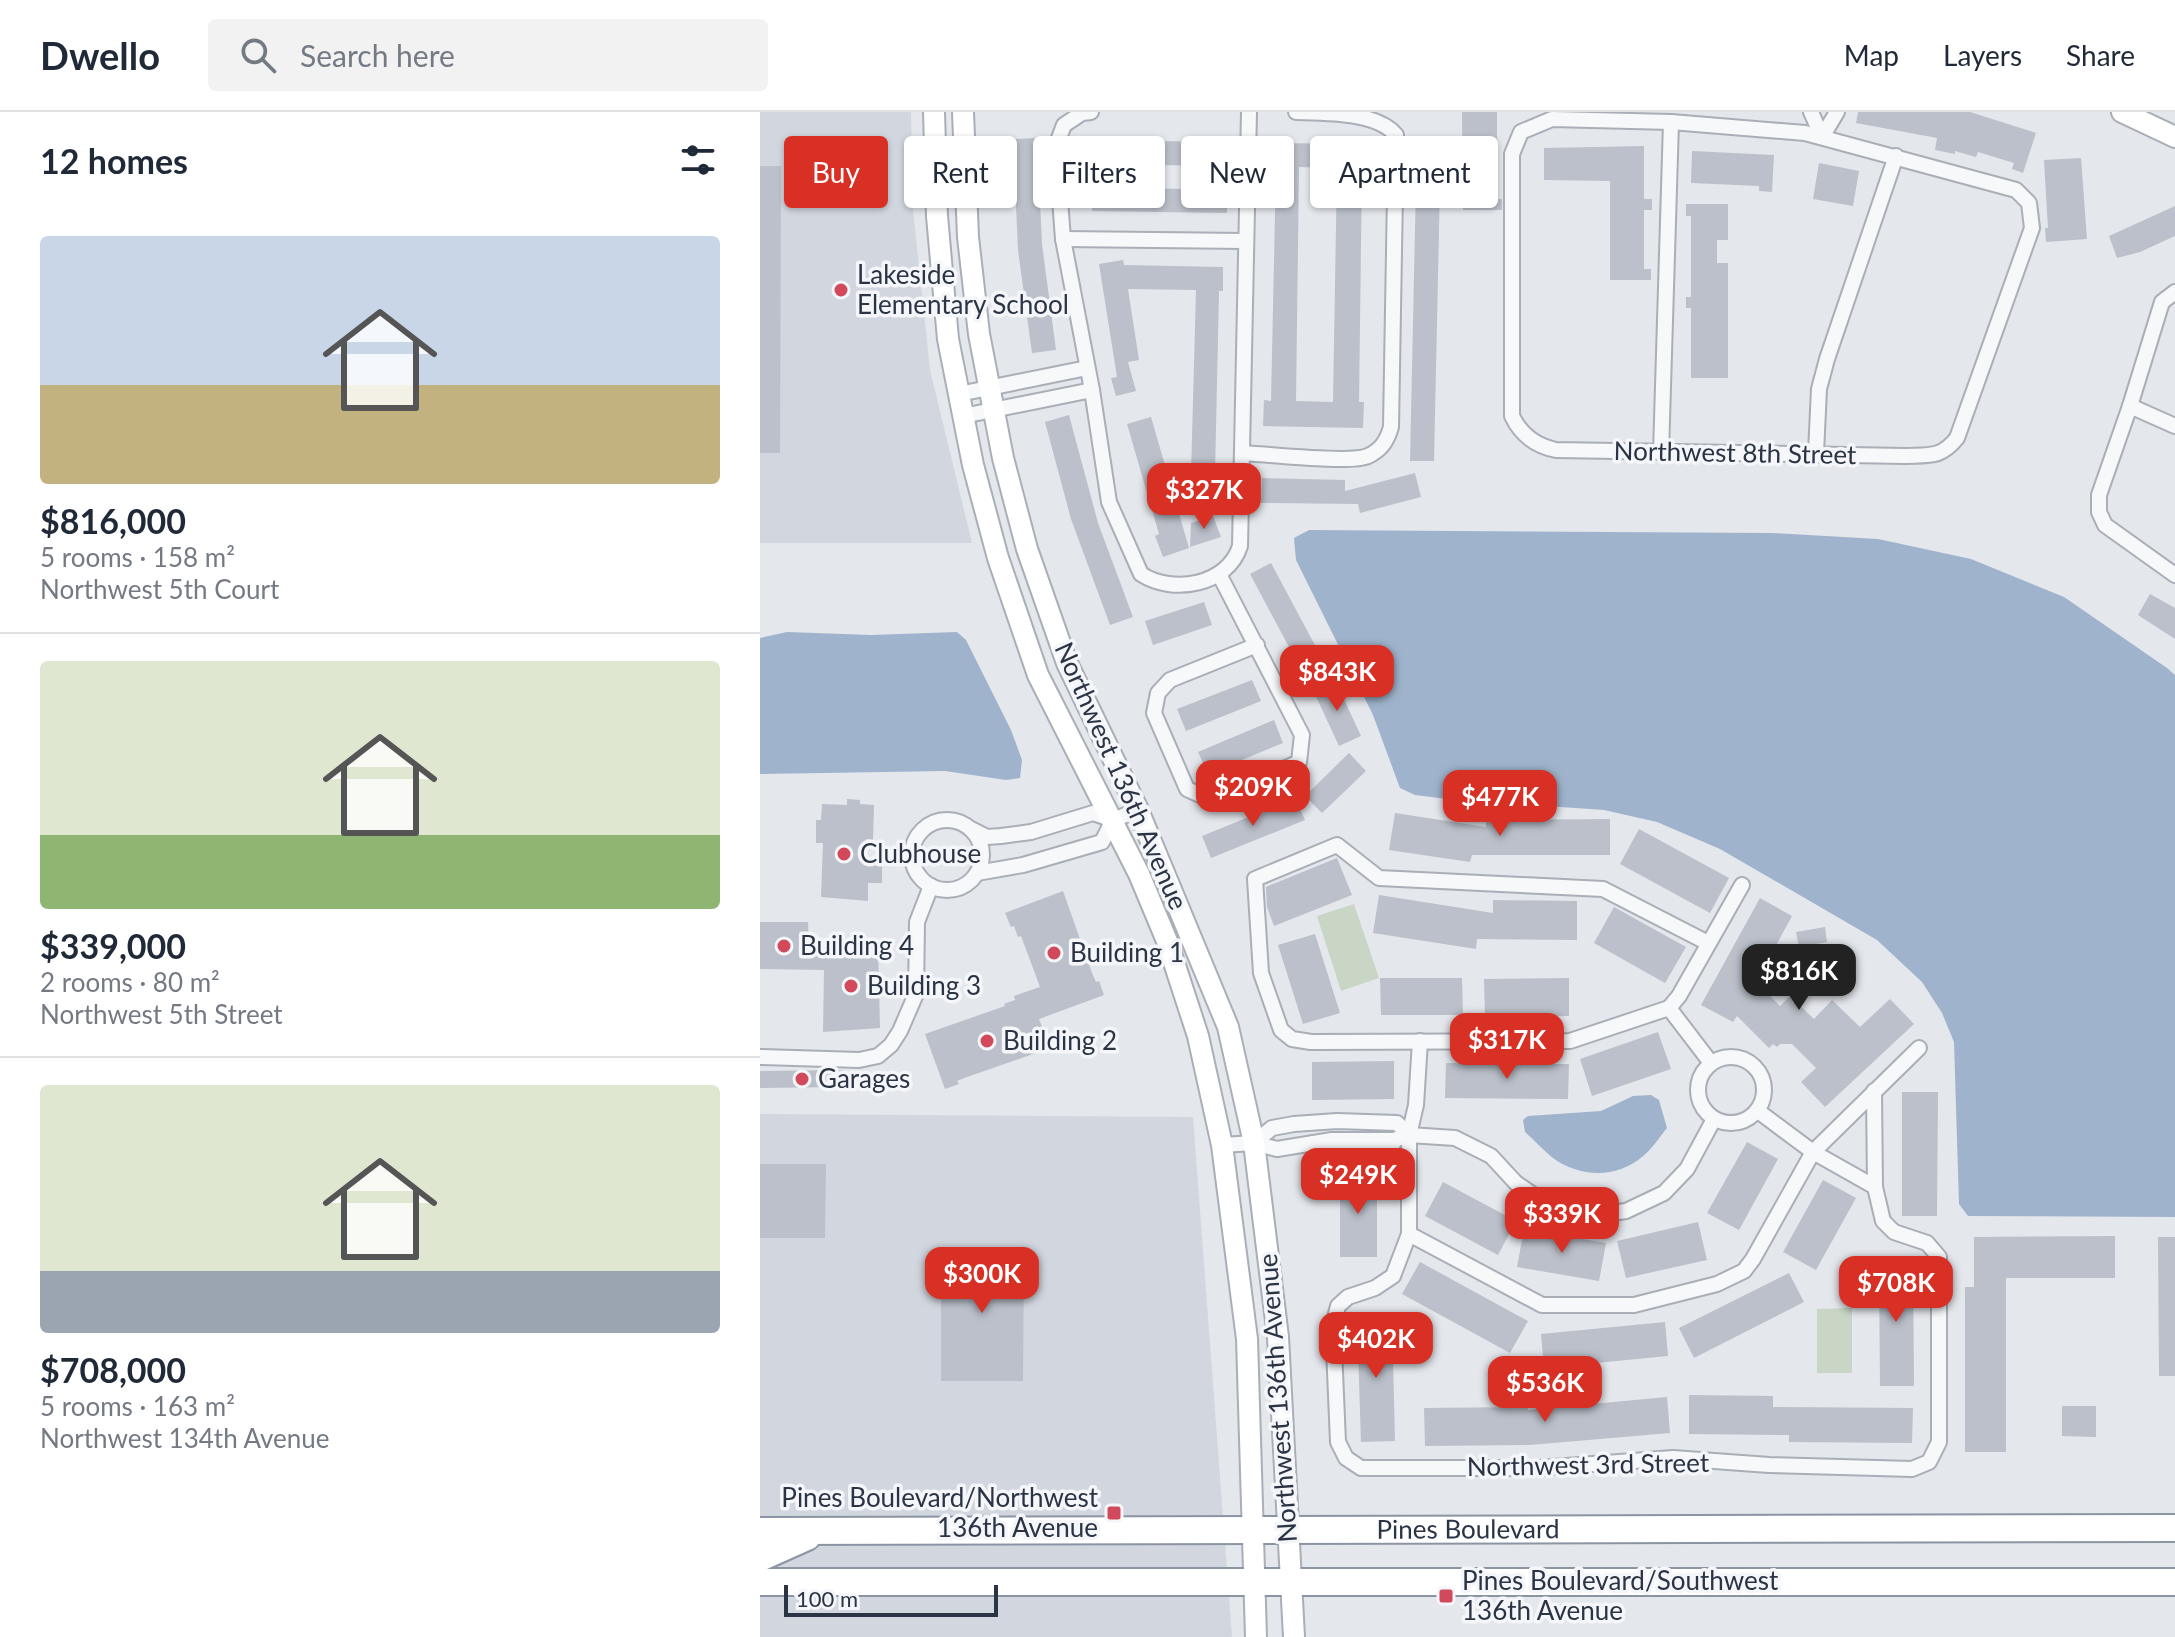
<!DOCTYPE html>
<meta charset="utf-8">
<style>
:root{--surface:#fff;--page:#f2f2f3;--text:#1f2937;--muted:#747a83;--line:#e0e1e3;--accent:#d93025}
body{margin:0;font-family:Lato,sans-serif;background:var(--page);color:var(--text);height:100vh;display:flex;flex-direction:column;font-size:30px;white-space:nowrap}
*{box-sizing:border-box;margin:0}
p{font-size:26px;color:var(--muted)}
.icon{flex:none;width:44px;height:44px;fill:none;stroke:currentColor;stroke-width:2;stroke-linecap:round;stroke-linejoin:round}
.map{position:relative;flex:1;overflow:hidden}
.panel{display:flex;flex-direction:column;background:var(--surface);width:760px}
.panel>*{flex:none}
.hud{position:absolute;left:24px;top:24px;width:760px;height:72px;display:flex;gap:16px}
.scale{position:absolute;left:24px;bottom:20px;width:214px;box-sizing:border-box;padding-left:8px;border:4px solid #2b3445;border-top:0;font-size:22px;line-height:28px;white-space:nowrap;color:#2b3445;-webkit-text-stroke:6px #f4f6f9;paint-order:stroke}
.price{position:absolute;translate:-50% -68px;padding:0 18px;border-radius:16px;background:var(--accent);color:#fff;font-size:26px;line-height:52px;filter:drop-shadow(0 2px 4px #0008)}
.price::after{content:'';position:absolute;left:50%;top:48px;width:24px;height:18px;margin-left:-12px;background:inherit;clip-path:polygon(0 0,100% 0,50% 100%)}
.price.on{background:#222;color:#fff}
ul{padding:0;list-style:none}
li{display:grid;align-content:center;gap:16px;height:424px;padding:0 40px}
li+li{border-top:2px solid var(--line)}
li span{display:grid;place-items:center;height:248px;border-radius:8px;color:#555}
li>.icon{margin-inline-start:auto}
span .icon{width:144px;height:144px;fill:#fffc;stroke-width:1}
li b{font-size:34px}
h2{display:flex;justify-content:space-between;align-items:center;height:96px;padding:0 40px;font-size:34px}
.tag{padding:0 28px;border-radius:8px;background:var(--surface);box-shadow:0 2px 6px #0004;font-size:28px;line-height:72px}
.tag.on{background:var(--accent);color:#fff}
header{display:flex;align-items:center;gap:48px;box-sizing:border-box;height:112px;padding:0 40px;background:var(--surface);border-bottom:2px solid var(--line)}
header strong{font-size:38px}
nav{display:flex;gap:44px;margin-inline-start:auto;font-size:28px}
.search{width:560px;height:72px;background:var(--page);display:flex;align-items:center;gap:20px;box-sizing:border-box;padding:0 28px;border-radius:8px;color:var(--muted);font-size:30px}
main{display:flex;flex:1;min-height:0}
.map>svg:first-child{display:block}
.built{fill:#d2d6de}
.green{fill:#c9d6c5}
.water{fill:#9fb4cc}
.building{fill:#bbc0ca;fill-rule:evenodd}
.lines{fill:none;stroke-linecap:round;stroke-linejoin:round}
.street-casing{stroke:#a9aeb7;stroke-width:18}
.secondary-casing{stroke:#a9aeb7;stroke-width:24}
.highway-casing{stroke:#8b94a3;stroke-width:30}
.street{stroke:#f7f8fa;stroke-width:14}
.secondary{stroke:#fff;stroke-width:20}
.highway{stroke:#fff;stroke-width:26}
.poi-dot{fill:#d1495b;stroke:#f4f6f9;stroke-width:3}
.labels{text-anchor:middle;stroke-width:7;stroke-linejoin:round;paint-order:stroke}
.poi-label{font-size:26px;fill:#2b3445;stroke:#f4f6f9;text-anchor:start}
.street-label{font-size:26px;fill:#2b3445;stroke:#f4f6f9}
</style>
<header>
<strong>Dwello</strong>
<div class="search"><svg class="icon" aria-label="search" viewBox="0 0 24 24"><circle cx="10" cy="10" r="6"/><path d="M15 15l6 6"/></svg>Search here</div>
<nav><a>Map</a><a>Layers</a><a>Share</a></nav>
</header>
<main>
<section class="panel">
<h2>12 homes<svg class="icon" aria-label="filters" viewBox="0 0 24 24"><path d="M4 7h16M4 17h16"/><circle cx="9" cy="7" r="2"/><circle cx="15" cy="17" r="2"/></svg></h2>
<ul>
<li><span style="background:linear-gradient(#c9d6e8 60%,#c2b280 0)"><svg class="icon" aria-label="home" viewBox="0 0 24 24"><path d="M3 11l9-7 9 7M6 9v11h12V9"/></svg></span><div><b>$816,000</b><p>5 rooms · 158 m²</p><p>Northwest 5th Court</p></div></li>
<li><span style="background:linear-gradient(#dfe7d0 70%,#8fb573 0)"><svg class="icon" aria-label="home" viewBox="0 0 24 24"><path d="M3 11l9-7 9 7M6 9v11h12V9"/></svg></span><div><b>$339,000</b><p>2 rooms · 80 m²</p><p>Northwest 5th Street</p></div></li>
<li><span style="background:linear-gradient(#dfe7d0 75%,#9aa5b1 0)"><svg class="icon" aria-label="home" viewBox="0 0 24 24"><path d="M3 11l9-7 9 7M6 9v11h12V9"/></svg></span><div><b>$708,000</b><p>5 rooms · 163 m²</p><p>Northwest 134th Avenue</p></div></li>
</ul>
</section>
<div class="map">
<svg width="1415" height="1525" viewBox="0 0 1415 1525">
<rect width="100%" height="100%" fill="#e4e7ec"/>
<g class="built">
<polygon points="0,0 151,0 153,98 170,258 212,431 0,431"/>
<polygon points="0,1002 433,1005 472,1525 0,1525"/>
</g>
<g class="green">
<polygon points="594,792 619,866 581,879 557,804"/>
<polygon points="1092,1196 1092,1261 1057,1261 1057,1197"/>
</g>
<g class="water">
<polygon points="549,418 1013,421 1118,427 1211,447 1304,485 1407,556 1415,563 1415,1105 1208,1104 1199,1092 1194,930 1182,901 1162,870 1117,828 960,737 897,710 844,698 687,687 655,683 640,676 613,603 536,448 534,426"/>
<polygon points="27,520 111,523 197,520 206,528 251,618 262,648 260,666 246,668 185,659 0,662 0,526"/>
<polygon points="1055,845 1061,845 1072,855 1078,853 1083,855 1082,879 1070,878 1059,882 1056,880 1057,865 1048,857"/>
<path d="M891,983L899,988L907,1016C899,1026 891,1038 882,1045C856,1067 819,1065 793,1046C783,1038 774,1028 765,1020L763,1008L768,1004L841,999L873,984Z"/>
</g>
<g class="building">
<polygon points="702,0 737,0 737,87 742,87 742,98 703,98"/>
<polygon points="1098,0 1210,0 1276,21 1263,61 1252,57 1254,51 1218,40 1216,45 1195,39 1195,42 1175,38 1177,26 1096,11"/>
<polygon points="657,25 681,26 674,349 650,349"/>
<polygon points="277,26 282,132 296,238 272,241 258,138 253,27"/>
<polygon points="333,28 468,30 468,54 333,52"/>
<path d="M509,31L610,32L609,56H602L599,290H604L603,316L503,314L504,288L511,289L516,55H508ZM539,55L577,56L573,290L536,289Z"/>
<polygon points="884,34 884,87 892,87 892,98 884,98 884,157 891,157 891,168 850,168 850,69 784,68 784,36"/>
<polygon points="932,39 1014,43 1012,80 999,79 999,74 931,71"/>
<polygon points="1321,46 1327,127 1286,130 1285,116 1288,116 1284,48"/>
<polygon points="1059,51 1099,59 1093,94 1053,87"/>
<polygon points="0,54 21,54 20,341 0,341"/>
<polygon points="333,75 467,78 467,101 332,99"/>
<polygon points="926,92 968,92 968,128 957,128 957,151 968,151 968,266 931,266 931,196 926,196 926,185 931,185 931,104 926,104"/>
<polygon points="1415,94 1415,124 1380,140 1357,146 1349,124"/>
<polygon points="363,148 364,153 463,155 463,179 459,179 455,362 431,362 436,178 368,177 379,248 368,250 376,279 356,284 351,266 357,265 339,152"/>
<polygon points="309,303 338,411 373,505 350,513 311,407 285,310"/>
<polygon points="391,305 429,436 403,445 395,424 399,422 367,312"/>
<polygon points="655,361 661,385 600,401 598,392 501,391 502,366 585,368 585,379"/>
<polygon points="453,404 461,425 430,435 431,411"/>
<polygon points="511,451 558,539 537,550 490,462"/>
<polygon points="1390,482 1415,496 1415,527 1378,503"/>
<polygon points="444,490 452,513 393,533 385,509"/>
<polygon points="492,568 501,589 426,619 417,597"/>
<polygon points="575,568 601,624 579,634 553,578"/>
<polygon points="514,608 523,631 448,662 438,640"/>
<polygon points="589,641 606,659 562,701 545,684"/>
<polygon points="535,686 545,708 451,746 442,724"/>
<polygon points="87,687 100,688 100,692 114,693 113,728 106,727 106,752 122,753 122,771 108,771 108,789 61,785 63,731 56,731 56,708 61,708 62,692 87,693"/>
<polygon points="635,701 726,715 726,708 850,707 850,743 712,743 710,750 629,738"/>
<polygon points="879,717 969,766 950,801 860,752"/>
<polygon points="577,746 592,783 514,814 507,795 506,775"/>
<polygon points="303,779 332,861 336,870 339,869 344,883 279,907 290,936 207,965 197,969 199,972 185,977 165,922 245,894 244,892 255,888 254,884 280,875 261,824 258,825 254,814 251,815 245,801"/>
<polygon points="619,783 733,801 733,788 817,789 817,828 717,827 716,837 613,821"/>
<polygon points="1000,786 1032,804 996,870 1020,894 1030,884 1054,907 1072,888 1100,915 1130,887 1154,912 1065,995 1041,970 1056,956 1032,932 1020,932 1017,935 1013,932 1009,936 977,904 973,910 941,893"/>
<polygon points="854,795 926,835 905,871 834,831"/>
<polygon points="0,810 48,810 49,833 118,831 120,916 63,920 64,858 0,857"/>
<polygon points="1065,815 1067,830 1039,835 1036,820"/>
<polygon points="555,822 580,901 543,912 518,833"/>
<polygon points="620,866 702,866 703,903 621,903"/>
<polygon points="809,866 809,904 725,905 724,867"/>
<polygon points="898,920 911,957 832,984 820,947"/>
<polygon points="634,949 634,987 552,988 552,950"/>
<polygon points="686,951 809,952 808,987 685,986"/>
<polygon points="84,958 84,975 0,976 0,959"/>
<polygon points="1142,980 1178,980 1177,1104 1142,1104"/>
<polygon points="987,1030 1018,1047 979,1118 947,1101"/>
<polygon points="0,1052 66,1052 65,1126 0,1126"/>
<rect x="580" y="1062" width="37" height="83"/>
<polygon points="1063,1068 1096,1086 1056,1158 1023,1140"/>
<polygon points="683,1070 756,1109 738,1143 665,1104"/>
<polygon points="938,1110 947,1148 866,1166 857,1129"/>
<polygon points="764,1117 846,1131 839,1169 757,1155"/>
<polygon points="1355,1124 1355,1166 1246,1166 1246,1340 1205,1340 1205,1175 1214,1175 1214,1125"/>
<polygon points="1398,1125 1415,1125 1415,1264 1399,1264"/>
<polygon points="181,1138 264,1138 263,1269 181,1269"/>
<polygon points="660,1150 768,1209 750,1241 642,1182"/>
<polygon points="1119,1151 1153,1151 1154,1274 1120,1274"/>
<polygon points="1029,1161 1044,1190 934,1246 919,1216"/>
<polygon points="632,1206 635,1329 601,1330 597,1207"/>
<polygon points="905,1210 908,1244 784,1256 781,1222"/>
<polygon points="929,1283 1013,1284 1013,1295 1153,1296 1152,1331 1029,1330 1029,1323 929,1322"/>
<polygon points="907,1285 910,1321 770,1333 665,1334 664,1296 768,1295 768,1298"/>
<polygon points="1302,1294 1336,1294 1336,1325 1302,1324"/>
</g>
<g class="lines">
<defs>
<g id="street">
<path d="M331,0L322,1L304,13L296,34L303,127L332,278L349,390L381,462C413,483 468,473 480,434L489,0"/>
<polyline points="1051,0 1062,25"/>
<path d="M792,7L911,10L1045,21L1256,78L1269,91L1272,116L1197,326C1181,346 1170,343 1145,344L796,338C776,334 761,323 752,304V42L761,20Z"/>
<polyline points="1062,25 1077,0"/>
<polyline points="303,127 486,129"/>
<polyline points="1415,180 1402,190 1370,294 1339,383 1339,400 1345,413 1415,463"/>
<polyline points="199,282 327,256"/>
<polyline points="1370,294 1415,314"/>
<polyline points="203,304 332,278"/>
<path d="M482,341C507,342 590,352 608,344C621,338 627,329 631,315L636,23C617,0 568,1 536,0"/>
<polyline points="901,341 911,10"/>
<polyline points="1056,341 1059,277 1067,247 1136,44"/>
<polyline points="459,462 542,623 539,650 463,685 447,686 427,677 394,601 398,581 410,568 497,533"/>
<circle cx="187" cy="743" r="35"/>
<polyline points="211,717 227,725 241,724 271,720 333,701 353,708"/>
<polyline points="217,761 263,753 342,730 353,708 378,698"/>
<polyline points="948,831 843,777 619,766 577,733 495,767 501,861 521,918 532,927 551,930 810,929 909,896 951,951"/>
<polyline points="909,896 919,884 982,773"/>
<polyline points="660,929 656,993 649,1023 649,1122 633,1164 615,1176 588,1185 578,1194 573,1213 578,1330 586,1346 601,1356 779,1356 913,1346 1009,1353 1152,1357 1169,1350 1179,1330 1179,1145 1167,1131 1134,1120 1123,1109 1115,1075 1053,1040 998,999"/>
<circle cx="971" cy="978" r="33"/>
<polyline points="0,945 99,948 118,944 131,933 140,919 156,882 157,810 171,774"/>
<polyline points="1114,979 1115,1075"/>
<polyline points="494,1031 512,1016 534,1012 577,1009 637,1011 649,1023"/>
<path d="M553,1031C567,1045 619,1045 633,1032L634,1028"/>
<polyline points="462,1033 494,1031 517,1037 572,1028 634,1028 649,1023 695,1026 731,1044 756,1071 789,1094 830,1104 866,1099 904,1081 927,1057 954,1007"/>
<polyline points="649,1122 782,1193 874,1193 957,1172 984,1159 993,1147 1053,1040 1159,936"/>
</g>
<g id="secondary">
<polyline points="174,0 177,104 188,227 213,353 238,446 278,563 379,762 407,829 438,924 462,1033 487,1227 496,1525"/>
<polyline points="203,0 208,125 219,222 243,346 267,437 307,551 378,698 468,915 494,1031 518,1225 534,1525"/>
<polyline points="1362,0 1415,25"/>
</g>
<g id="highway">
<path id="s1" d="M0,1419L1415,1416"/>
<polyline points="0,1446 47,1425"/>
<polyline points="0,1470 1415,1470"/>
</g>
</defs>
<use href="#street" class="street-casing"/>
<use href="#secondary" class="secondary-casing"/>
<use href="#highway" class="highway-casing"/>
<use href="#street" class="street"/>
<use href="#secondary" class="secondary"/>
<use href="#highway" class="highway"/>
</g>
<g class="poi-dot">
<circle cx="81" cy="178" r="8"/>
<circle cx="84" cy="742" r="8"/>
<circle cx="24" cy="834" r="8"/>
<circle cx="294" cy="841" r="8"/>
<circle cx="91" cy="874" r="8"/>
<circle cx="227" cy="929" r="8"/>
<circle cx="42" cy="967" r="8"/>
<rect x="346" y="1393" width="16" height="16" rx="4"/>
<rect x="678" y="1476" width="16" height="16" rx="4"/>
</g>
<g class="labels">
<g class="poi-label">
<text x="97" y="172">Lakeside<tspan x="97" dy="30">Elementary School</tspan></text>
<text x="100" y="751">Clubhouse</text>
<text x="40" y="843">Building 4</text>
<text x="310" y="850">Building 1</text>
<text x="107" y="883">Building 3</text>
<text x="243" y="938">Building 2</text>
<text x="58" y="976">Garages</text>
<text x="338" y="1395" text-anchor="end">Pines Boulevard/Northwest<tspan x="338" dy="30">136th Avenue</tspan></text>
<text x="702" y="1478">Pines Boulevard/Southwest<tspan x="702" dy="30">136th Avenue</tspan></text>
</g>
<g class="street-label">
<text transform="translate(975 341) rotate(1)" y="9">Northwest 8th Street</text>
<text transform="translate(361 664) rotate(66)" y="9">Northwest 136th Avenue</text>
<text transform="translate(518 1286) rotate(-94)" y="9">Northwest 136th Avenue</text>
<text transform="translate(828 1353) rotate(-1)" y="9">Northwest 3rd Street</text>
<text dy="9" stroke="none"><textPath href="#s1" startOffset="708">Pines Boulevard</textPath></text>
</g>
</g>
</svg>
<div class="scale">100 m</div>
<b class="price" style="left:444px;top:419px">$327K</b>
<b class="price" style="left:577px;top:601px">$843K</b>
<b class="price" style="left:493px;top:716px">$209K</b>
<b class="price" style="left:740px;top:726px">$477K</b>
<b class="price on" style="left:1039px;top:900px">$816K</b>
<b class="price" style="left:747px;top:969px">$317K</b>
<b class="price" style="left:598px;top:1104px">$249K</b>
<b class="price" style="left:802px;top:1143px">$339K</b>
<b class="price" style="left:222px;top:1203px">$300K</b>
<b class="price" style="left:1136px;top:1212px">$708K</b>
<b class="price" style="left:616px;top:1268px">$402K</b>
<b class="price" style="left:785px;top:1312px">$536K</b>
<div class="hud">
<a class="tag on">Buy</a>
<a class="tag">Rent</a>
<a class="tag">Filters</a>
<a class="tag">New</a>
<a class="tag">Apartment</a>
</div>
</div>
</main>
